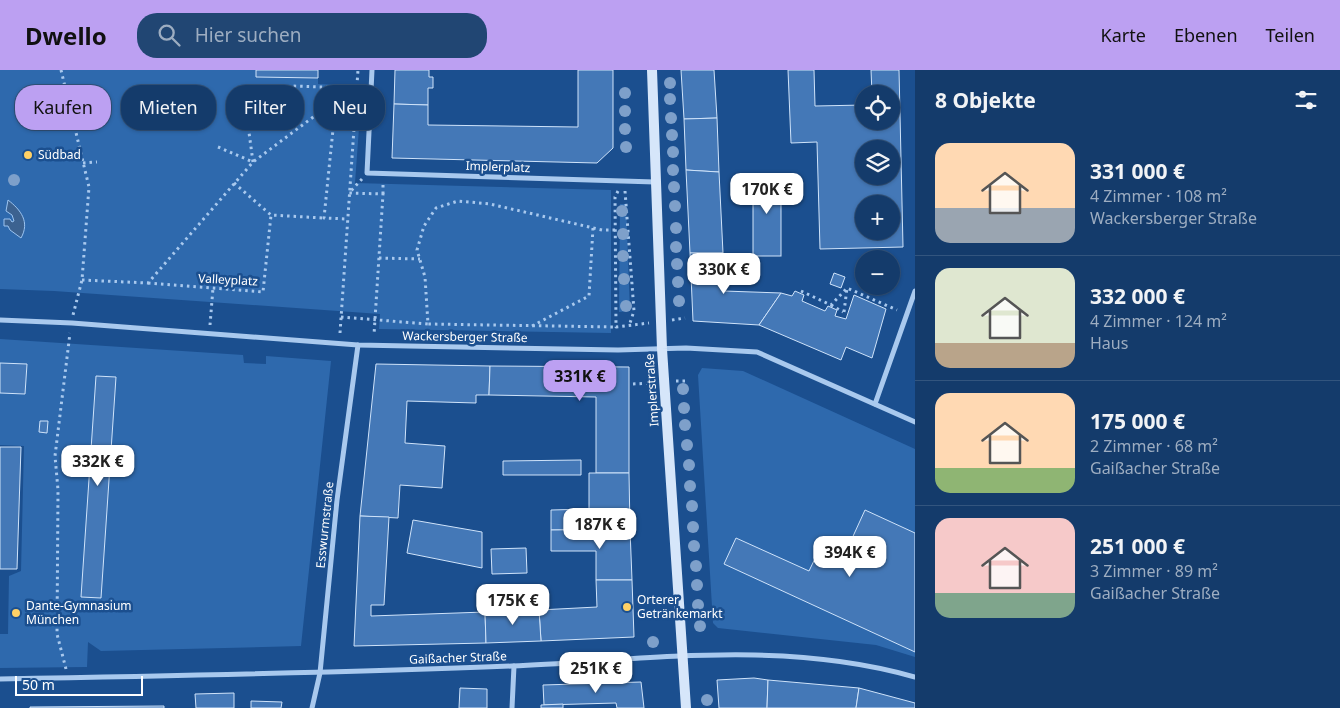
<!DOCTYPE html>
<html lang="de">
<meta charset="utf-8">
<style>
:root{--surface:#143b6b;--page:#214673;--text:#f1f3f6;--muted:#9dadc1;--line:#33557e;--accent:#bca0f2}
body{margin:0;font-family:"Noto Sans",sans-serif;background:var(--page);color:var(--text);height:100vh;display:flex;flex-direction:column;font-size:19px;white-space:nowrap}
*{box-sizing:border-box;margin:0}
p{font-size:16px;color:var(--muted)}
.icon{flex:none;width:28px;height:28px;fill:none;stroke:currentColor;stroke-width:2;stroke-linecap:round;stroke-linejoin:round}
.map{position:relative;flex:1;overflow:hidden}
.side{display:flex;flex-direction:column;background:var(--surface);width:425px}
.side>*{flex:none}
.banner{position:absolute;left:15px;top:15px;width:475px;height:45px;display:flex;gap:10px}
.controls{position:absolute;left:855px;top:15px;display:grid;gap:10px}
.controls a{display:grid;place-items:center;width:45px;height:45px;border-radius:50%;background:var(--surface);box-shadow:0 1px 4px #0004,0 0 0 1px var(--line);font-size:25px}
.scale{position:absolute;left:15px;bottom:12px;width:128px;box-sizing:border-box;padding-left:5px;border:2px solid #fff;border-top:0;font-size:14px;line-height:18px;white-space:nowrap;color:#fff;-webkit-text-stroke:4px #1b4f8f;paint-order:stroke}
.price{position:absolute;translate:-50% -42px;padding:0 11px;border-radius:10px;background:#fff;color:#222;font-size:16px;line-height:32px;filter:drop-shadow(0 1px 2px #0008)}
.price::after{content:'';position:absolute;left:50%;top:30px;width:15px;height:11px;margin-left:-8px;background:inherit;clip-path:polygon(0 0,100% 0,50% 100%)}
.price.on{background:var(--accent);color:#111}
ul{padding:0;list-style:none}
li{display:flex;align-items:center;gap:15px;height:125px;padding:0 20px}
li+li{border-top:1px solid var(--line)}
li span{display:grid;place-items:center;flex:none;width:140px;height:100px;border-radius:15px;color:#555}
li>.icon{margin-inline-start:auto}
span .icon{width:60px;height:60px;fill:#fffc;stroke-width:1}
li b{font-size:21px}
h2{display:flex;justify-content:space-between;align-items:center;height:60px;padding:0 20px;font-size:21px}
.chip{padding:0 18px;border-radius:20px;background:var(--surface);box-shadow:0 1px 4px #0004,0 0 0 1px var(--line);font-size:18px;line-height:45px}
.chip.on{background:var(--accent);color:#111}
header{display:flex;align-items:center;gap:30px;box-sizing:border-box;height:70px;padding:0 25px;background:var(--accent);color:#111}
header strong{font-size:24px}
nav{display:flex;gap:28px;margin-inline-start:auto;font-size:18px}
.search{width:350px;height:45px;background:var(--page);display:flex;align-items:center;gap:12px;box-sizing:border-box;padding:0 18px;border-radius:20px;color:var(--muted);font-size:19px}
main{display:flex;flex:1;min-height:0}
.map>svg:first-child{display:block}
.green{fill:#2e69ad}
.water{fill:#3c6290;stroke:#9cc4f0}
.building{fill:#4478b7;stroke:#cfe3fa;fill-rule:evenodd}
.lines{fill:none;stroke-linecap:round;stroke-linejoin:round}
.path{stroke:#a9c9ee;stroke-width:3;stroke-dasharray:2.5 4;stroke-linecap:butt}
.street{stroke:#a9c9ee;stroke-width:5}
.secondary{stroke:#d6e6fa;stroke-width:10}
.tree{fill:#7ea0ca}
.poi-dot{fill:#ffd166;stroke:#1b4f8f;stroke-width:2}
.labels{text-anchor:middle;stroke-width:5;stroke-linejoin:round;paint-order:stroke}
.poi-label{font-size:12px;fill:#fff;stroke:#1b4f8f;text-anchor:start}
.street-label{font-size:12px;fill:#fff;stroke:#1b4f8f}
</style>
<header>
<strong>Dwello</strong>
<div class="search"><svg class="icon" aria-label="search" viewBox="0 0 24 24"><circle cx="10" cy="10" r="6"/><path d="M15 15l6 6"/></svg>Hier suchen</div>
<nav><a>Karte</a><a>Ebenen</a><a>Teilen</a></nav>
</header>
<main>
<div class="map">
<svg width="915" height="638" viewBox="0 0 915 638">
<rect width="100%" height="100%" fill="#1b4f8f"/>
<g class="green">
<polygon points="0,0 256,0 257,7 318,8 318,14 362,16 355,113 611,120 611,263 379,259 380,244 54,221 0,219"/>
<polygon points="620,134 626,134 630,241 619,242"/>
<polygon points="0,269 243,285 244,293 266,294 266,286 331,291 301,576 101,581 88,572 87,597 0,598 0,564 8,564 9,506 21,501 24,376 0,375 0,323 25,324 27,295 0,293"/>
<polygon points="702,298 743,301 915,379 915,587 876,575 718,558 713,553 698,305"/>
</g>
<path class="water" d="M8,130C21,140 30,152 21,168L10,160L8,156H4V149H10L12,152L14,151L12,145L6,141Z"/>
<g class="building">
<polygon points="256,0 318,0 318,8 256,7"/>
<polygon points="395,0 429,0 429,7 433,7 433,18 428,18 428,35 394,34"/>
<polygon points="578,0 613,0 613,78 597,93 392,88 394,34 428,35 428,55 578,57"/>
<polygon points="681,0 714,0 717,48 684,49"/>
<path d="M788,0H814L815,36L864,35V51H891V24H872L871,0H899L903,177L820,179L817,72L791,73ZM864,79H891V106H864ZM864,134H891V161H864Z"/>
<polygon points="717,48 719,102 686,100 684,49"/>
<polygon points="686,100 719,102 723,183 690,183"/>
<rect x="753" y="104" width="28" height="82"/>
<polygon points="690,183 723,183 724,221 781,223 759,255 693,251"/>
<polygon points="834,203 845,207 841,218 830,214"/>
<polygon points="795,221 804,225 802,231 825,241 828,236 837,240 835,246 846,249 854,225 886,239 872,288 846,277 841,290 759,255 781,223 792,226"/>
<polygon points="0,293 27,294 25,324 0,323"/>
<polygon points="376,294 490,296 489,325 476,325 476,333 407,331 405,373 445,376 442,418 400,415 398,448 360,446"/>
<polygon points="490,296 629,297 629,403 596,403 596,327 489,325"/>
<polygon points="96,306 116,307 101,528 81,527"/>
<polygon points="40,351 48,351 47,363 39,362"/>
<polygon points="0,377 21,377 17,499 0,499"/>
<polygon points="581,390 581,405 503,405 503,391"/>
<polygon points="589,403 629,403 630,459 551,460 551,440 589,439"/>
<polygon points="865,440 915,463 915,582 724,494 736,468 809,501 821,476 844,486"/>
<polygon points="360,446 389,447 384,535 371,535 371,546 485,542 486,573 354,576"/>
<polygon points="413,450 482,462 482,498 407,483"/>
<polygon points="630,459 632,510 596,510 596,481 551,481 551,460"/>
<polygon points="526,478 527,503 492,504 491,479"/>
<polygon points="596,510 632,510 634,567 541,571 539,540 597,537"/>
<polygon points="502,538 539,540 541,571 486,573 485,542 502,541"/>
<polygon points="754,608 768,610 767,638 719,638 717,610"/>
<polygon points="768,610 859,618 856,638 767,638"/>
<polygon points="641,612 644,638 617,638 616,633 544,635 543,615"/>
<polygon points="460,618 487,619 487,638 459,638"/>
<polygon points="859,618 915,633 915,638 856,638"/>
<polygon points="234,623 234,638 196,638 195,624"/>
<polygon points="251,631 282,632 281,638 251,638"/>
<polygon points="563,634 563,638 541,638 541,635"/>
<polygon points="164,636 164,638 30,638 30,637"/>
</g>
<g class="lines">
<g class="path">
<polyline points="61,0 89,117 82,210 73,245"/>
<polyline points="239,19 260,26"/>
<polyline points="336,30 324,148 347,149"/>
<polyline points="218,77 253,92"/>
<polyline points="253,92 248,55 261,25 291,16 356,18"/>
<polyline points="83,93 97,92"/>
<polyline points="362,109 349,123 383,124 374,265"/>
<polyline points="234,113 271,145 324,148"/>
<polyline points="618,121 615,127 616,257 649,253"/>
<polyline points="625,121 634,241 629,256"/>
<polyline points="383,124 383,112"/>
<polyline points="615,160 602,160 490,134 458,131 436,138 424,156 417,180 425,207 428,254 616,257"/>
<polyline points="379,188 420,189"/>
<polyline points="82,210 148,213 253,92 336,30 357,18"/>
<polyline points="148,213 263,222 271,145"/>
<polyline points="801,221 831,235 847,218 897,240"/>
<polyline points="831,235 843,242"/>
<polyline points="844,242 847,218"/>
<polyline points="341,247 428,254"/>
<polyline points="672,250 685,248"/>
<polyline points="210,255 213,218"/>
<polyline points="532,256 589,226 593,158"/>
<polyline points="340,263 358,0"/>
<polyline points="676,311 687,311"/>
<polyline points="633,314 652,313"/>
<polyline points="66,599 57,564 58,420 55,386 70,263"/>
</g>
<g class="street">
<polyline points="372,0 367,103 655,112"/>
<polyline points="0,250 72,253 358,275 618,280 686,278 757,282 915,352"/>
<polyline points="875,334 915,221"/>
<path d="M0,609C171,606 341,603 512,596C646,590 783,569 915,607"/>
<polyline points="312,638 320,603 337,430 358,275"/>
<polyline points="512,638 514,596"/>
</g>
<polyline class="secondary" points="652,0 662,279 686,638"/>
</g>
<g class="tree">
<circle cx="670" cy="13" r="6"/>
<circle cx="625" cy="23" r="6"/>
<circle cx="670" cy="29" r="6"/>
<circle cx="625" cy="41" r="6"/>
<circle cx="671" cy="48" r="6"/>
<circle cx="625" cy="59" r="6"/>
<circle cx="672" cy="65" r="6"/>
<circle cx="626" cy="77" r="6"/>
<circle cx="673" cy="82" r="6"/>
<circle cx="673" cy="100" r="6"/>
<circle cx="14" cy="110" r="6"/>
<circle cx="674" cy="117" r="6"/>
<circle cx="675" cy="136" r="6"/>
<circle cx="622" cy="141" r="6"/>
<circle cx="676" cy="158" r="6"/>
<circle cx="623" cy="164" r="6"/>
<circle cx="676" cy="177" r="6"/>
<circle cx="623" cy="186" r="6"/>
<circle cx="677" cy="194" r="6"/>
<circle cx="624" cy="209" r="6"/>
<circle cx="678" cy="212" r="6"/>
<circle cx="679" cy="231" r="6"/>
<circle cx="626" cy="236" r="6"/>
<circle cx="683" cy="319" r="6"/>
<circle cx="684" cy="338" r="6"/>
<circle cx="685" cy="355" r="6"/>
<circle cx="687" cy="375" r="6"/>
<circle cx="689" cy="395" r="6"/>
<circle cx="690" cy="416" r="6"/>
<circle cx="692" cy="436" r="6"/>
<circle cx="693" cy="457" r="6"/>
<circle cx="694" cy="476" r="6"/>
<circle cx="696" cy="496" r="6"/>
<circle cx="697" cy="515" r="6"/>
<circle cx="698" cy="535" r="6"/>
<circle cx="700" cy="556" r="6"/>
<circle cx="653" cy="572" r="6"/>
<circle cx="707" cy="630" r="6"/>
</g>
<g class="poi-dot">
<circle cx="28" cy="85" r="5"/>
<circle cx="627" cy="537" r="5"/>
<circle cx="16" cy="543" r="5"/>
</g>
<g class="labels">
<g class="poi-label">
<text x="38" y="89">Südbad</text>
<text x="637" y="534">Orterer<tspan x="637" dy="14">Getränkemarkt</tspan></text>
<text x="26" y="540">Dante-Gymnasium<tspan x="26" dy="14">München</tspan></text>
</g>
<g class="street-label">
<text transform="translate(498 97) rotate(2)" y="4">Implerplatz</text>
<text transform="translate(228 210) rotate(3)" y="4">Valleyplatz</text>
<text transform="translate(465 267) rotate(1)" y="4">Wackersberger Straße</text>
<text transform="translate(652 320) rotate(-94)" y="4">Implerstraße</text>
<text transform="translate(325 455) rotate(-84)" y="4">Esswurmstraße</text>
<text transform="translate(458 588) rotate(-2)" y="4">Gaißacher Straße</text>
</g>
</g>
</svg>
<div class="controls">
<a><svg class="icon" aria-label="locate" viewBox="0 0 24 24"><circle cx="12" cy="12" r="6"/><path d="M12 2v4M12 18v4M2 12h4M18 12h4"/></svg></a>
<a><svg class="icon" aria-label="layers" viewBox="0 0 24 24"><path d="M12 4l9 5-9 5-9-5zM3 14l9 5 9-5"/></svg></a>
<a>+</a>
<a>−</a>
</div>
<div class="scale">50 m</div>
<b class="price" style="left:767px;top:145px">170K €</b>
<b class="price" style="left:724px;top:225px">330K €</b>
<b class="price on" style="left:580px;top:332px">331K €</b>
<b class="price" style="left:98px;top:417px">332K €</b>
<b class="price" style="left:600px;top:480px">187K €</b>
<b class="price" style="left:850px;top:508px">394K €</b>
<b class="price" style="left:513px;top:556px">175K €</b>
<b class="price" style="left:596px;top:624px">251K €</b>
<div class="banner">
<a class="chip on">Kaufen</a>
<a class="chip">Mieten</a>
<a class="chip">Filter</a>
<a class="chip">Neu</a>
</div>
</div>
<section class="side">
<h2>8 Objekte<svg class="icon" aria-label="filters" viewBox="0 0 24 24"><path d="M4 7h16M4 17h16"/><circle cx="9" cy="7" r="2"/><circle cx="15" cy="17" r="2"/></svg></h2>
<ul>
<li><span style="background:linear-gradient(#ffd9b3 65%,#9aa5b1 0)"><svg class="icon" aria-label="home" viewBox="0 0 24 24"><path d="M3 11l9-7 9 7M6 9v11h12V9"/></svg></span><div><b>331 000 €</b><p>4 Zimmer · 108 m²</p><p>Wackersberger Straße</p></div></li>
<li><span style="background:linear-gradient(#dfe7d0 75%,#b9a48a 0)"><svg class="icon" aria-label="home" viewBox="0 0 24 24"><path d="M3 11l9-7 9 7M6 9v11h12V9"/></svg></span><div><b>332 000 €</b><p>4 Zimmer · 124 m²</p><p>Haus</p></div></li>
<li><span style="background:linear-gradient(#ffd9b3 75%,#8fb573 0)"><svg class="icon" aria-label="home" viewBox="0 0 24 24"><path d="M3 11l9-7 9 7M6 9v11h12V9"/></svg></span><div><b>175 000 €</b><p>2 Zimmer · 68 m²</p><p>Gaißacher Straße</p></div></li>
<li><span style="background:linear-gradient(#f6c9c9 75%,#7fa58c 0)"><svg class="icon" aria-label="home" viewBox="0 0 24 24"><path d="M3 11l9-7 9 7M6 9v11h12V9"/></svg></span><div><b>251 000 €</b><p>3 Zimmer · 89 m²</p><p>Gaißacher Straße</p></div></li>
</ul>
</section>
</main>
